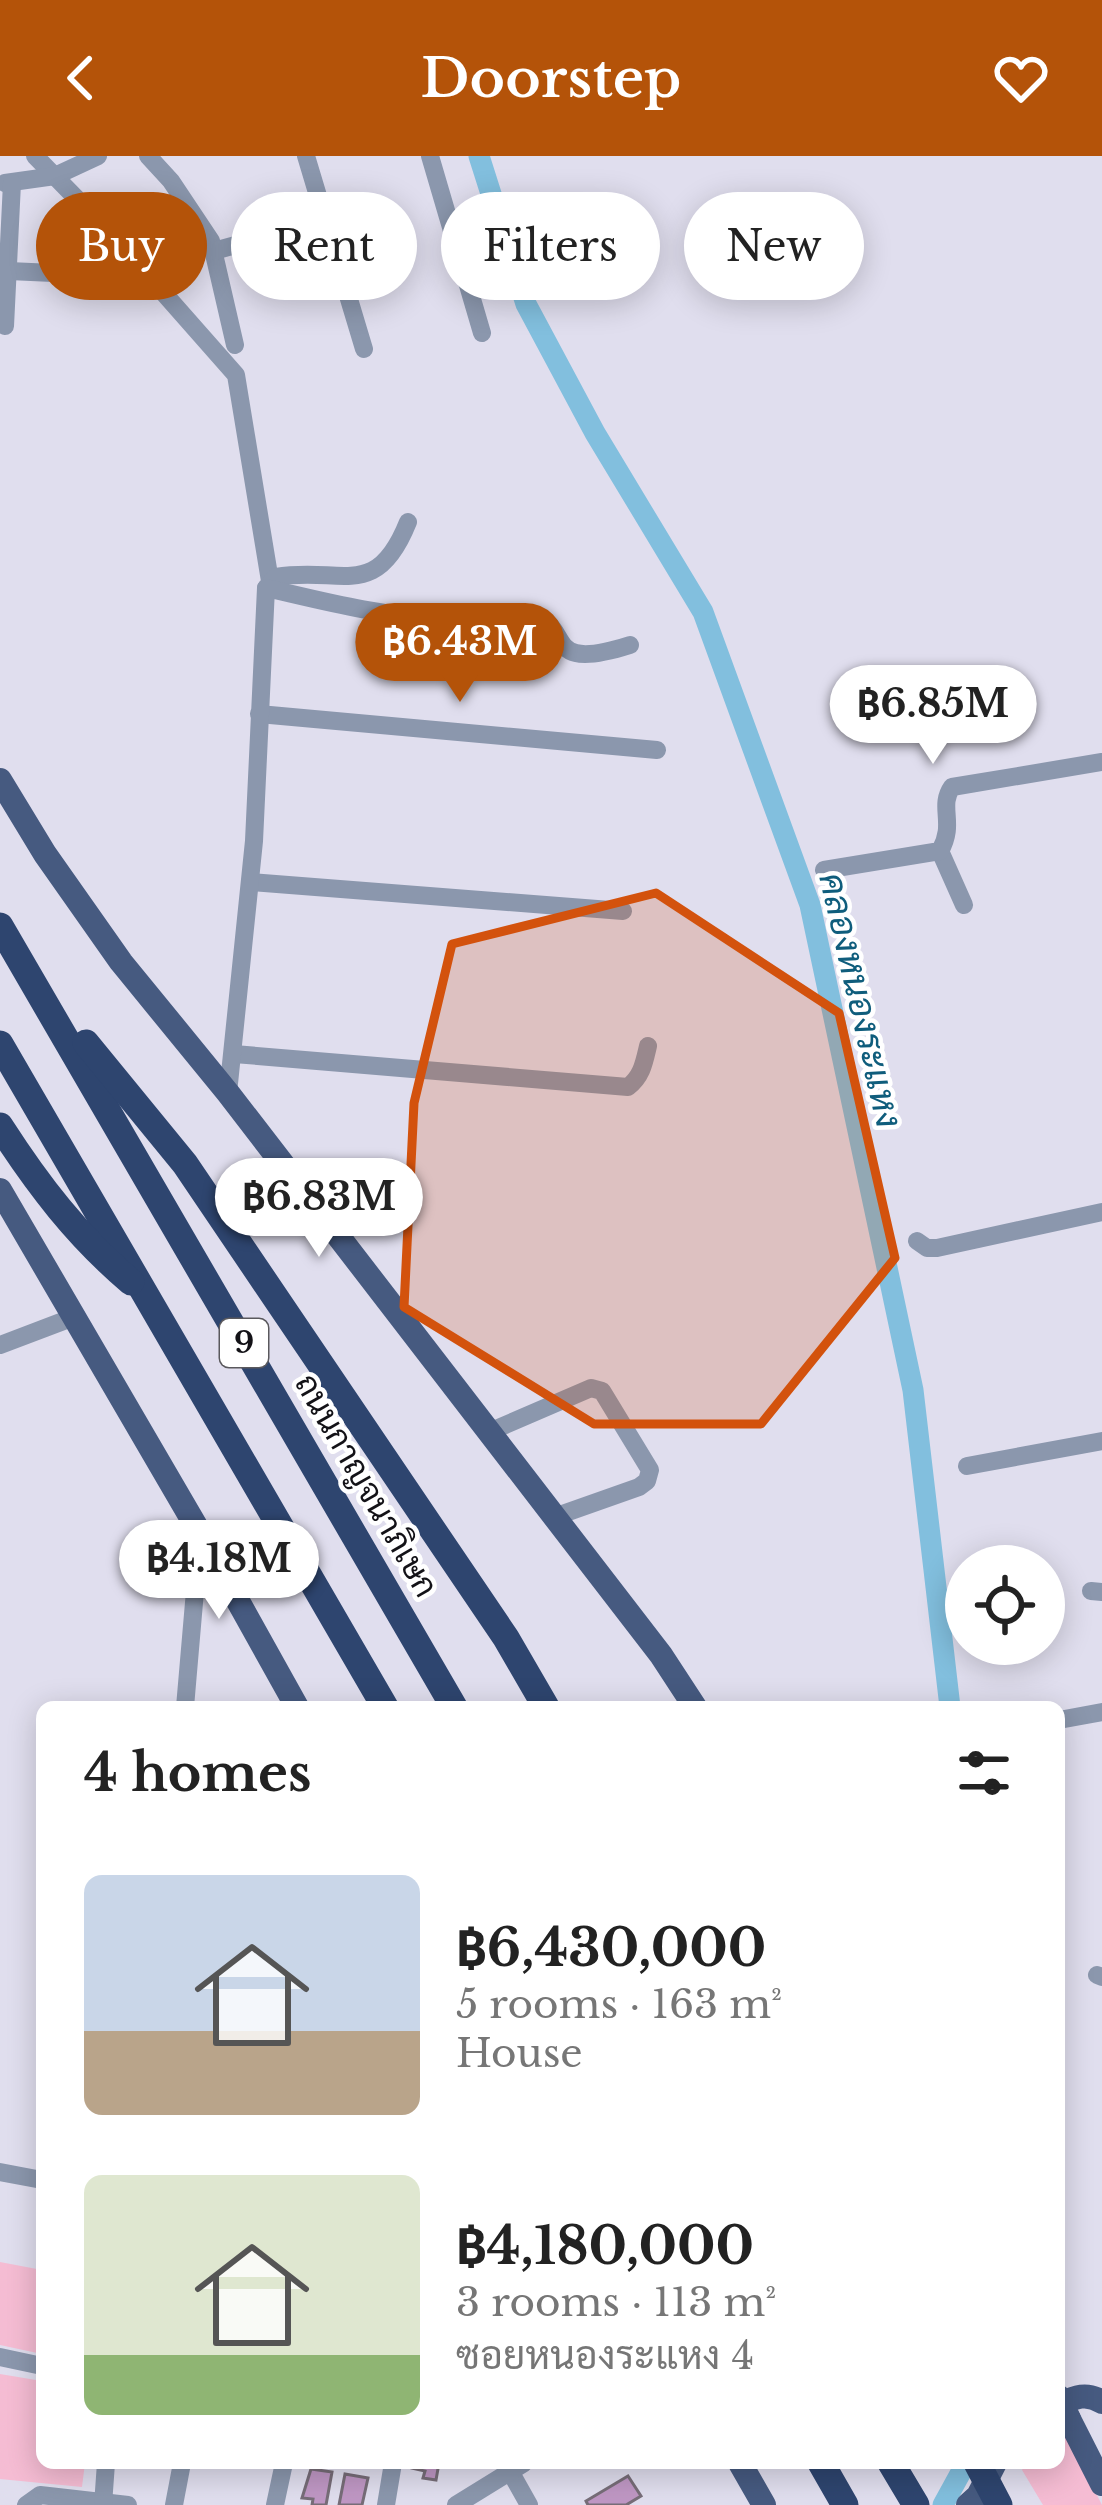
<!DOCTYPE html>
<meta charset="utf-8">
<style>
:root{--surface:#fff;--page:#f2f2f2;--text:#222;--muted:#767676;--accent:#b45309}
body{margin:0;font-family:"Libre Baskerville",Sarabun,serif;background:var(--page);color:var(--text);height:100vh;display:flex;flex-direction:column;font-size:45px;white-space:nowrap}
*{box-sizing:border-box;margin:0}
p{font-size:39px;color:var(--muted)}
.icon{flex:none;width:66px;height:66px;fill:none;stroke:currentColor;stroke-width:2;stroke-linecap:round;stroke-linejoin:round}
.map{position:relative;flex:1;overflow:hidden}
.sheet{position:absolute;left:36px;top:1545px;width:1029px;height:768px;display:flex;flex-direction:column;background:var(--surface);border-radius:18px;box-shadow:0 6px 30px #0003}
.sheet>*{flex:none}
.top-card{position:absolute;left:36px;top:36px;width:1032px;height:108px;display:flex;gap:24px}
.buttons{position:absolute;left:945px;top:1389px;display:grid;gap:24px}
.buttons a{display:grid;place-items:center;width:120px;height:120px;border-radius:50%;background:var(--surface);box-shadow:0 6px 30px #0003;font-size:60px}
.price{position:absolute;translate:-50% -102px;padding:0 27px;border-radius:42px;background:#fff;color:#222;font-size:39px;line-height:78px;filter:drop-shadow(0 3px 6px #0008)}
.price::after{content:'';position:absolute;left:50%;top:72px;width:36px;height:27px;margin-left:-18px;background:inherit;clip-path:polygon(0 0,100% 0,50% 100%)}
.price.selected{background:var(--accent);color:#fff}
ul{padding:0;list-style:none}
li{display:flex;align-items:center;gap:36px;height:300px;padding:0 48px}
li span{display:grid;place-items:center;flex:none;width:336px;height:240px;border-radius:18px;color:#555}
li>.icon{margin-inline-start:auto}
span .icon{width:144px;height:144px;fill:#fffc;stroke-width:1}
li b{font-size:51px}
h2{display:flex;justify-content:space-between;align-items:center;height:144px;padding:0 48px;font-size:51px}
.chip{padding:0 42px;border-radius:54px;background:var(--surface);box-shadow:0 6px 30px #0003;font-size:42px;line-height:108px}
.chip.selected{background:var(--accent);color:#fff}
header{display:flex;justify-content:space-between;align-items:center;height:156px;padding:0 48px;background:var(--accent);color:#fff;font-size:54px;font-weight:600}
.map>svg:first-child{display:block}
.green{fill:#f5bcd3}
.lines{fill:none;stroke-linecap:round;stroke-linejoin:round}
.canal{stroke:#82bfde;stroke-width:21}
.building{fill:#bf97c4;stroke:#776d78;stroke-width:3}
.minor{stroke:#8b97ad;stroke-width:18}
.major{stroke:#465a80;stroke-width:24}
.highway{stroke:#2e456f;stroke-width:27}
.major-bridge{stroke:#465a80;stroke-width:24}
.highway-bridge{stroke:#2e456f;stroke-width:27}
.marked{fill:#d3520d;fill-opacity:0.2;stroke:#d3520d;stroke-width:9;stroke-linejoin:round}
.labels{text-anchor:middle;stroke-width:9;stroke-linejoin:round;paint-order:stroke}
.shield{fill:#fff;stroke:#5a595d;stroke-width:3}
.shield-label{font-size:30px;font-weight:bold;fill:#131217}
.street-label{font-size:33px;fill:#131217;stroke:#fff}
.water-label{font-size:36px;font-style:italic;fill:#0f5d7c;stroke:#fff}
</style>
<header><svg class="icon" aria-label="back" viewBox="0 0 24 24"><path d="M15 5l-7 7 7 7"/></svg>Doorstep<svg class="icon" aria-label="heart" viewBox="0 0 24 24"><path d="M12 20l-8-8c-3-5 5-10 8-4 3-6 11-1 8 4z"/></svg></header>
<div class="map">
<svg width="1102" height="2349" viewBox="0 0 1102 2349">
<rect width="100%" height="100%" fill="#e0deee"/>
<g class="green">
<polygon points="0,2106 42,2114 42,2198 0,2189"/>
<polygon points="0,2218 42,2225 42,2307 85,2307 82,2331 0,2323"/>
<polygon points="1060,2265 1102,2349 1043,2349 1022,2314 1026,2307 1059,2307"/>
</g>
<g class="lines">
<g class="canal">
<polyline points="479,0 526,148 595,277 703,456 810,749 913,1234 950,1551"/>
<polyline points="943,2349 966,2307"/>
</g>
</g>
<g class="building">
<polygon points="413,2307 439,2307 436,2324 423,2322 425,2315 412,2312"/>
<polygon points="311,2313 332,2316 326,2349 312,2349 313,2343 302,2342"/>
<polygon points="345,2318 368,2322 362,2349 339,2349"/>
<polygon points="628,2320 641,2340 626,2349 588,2349 586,2345"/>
</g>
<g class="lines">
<g class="minor">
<polyline points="35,0 117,84 236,219 270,425"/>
<polyline points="148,0 171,25 211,85 235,189"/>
<polyline points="306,0 364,193"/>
<polyline points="430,0 482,177"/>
<polyline points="5,27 55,20 98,0"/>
<polyline points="214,95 325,64"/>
<polyline points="9,115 119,120"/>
<polyline points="5,170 12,27"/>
<path d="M266,432L276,421C342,410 376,446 408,366"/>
<polyline points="259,558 657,594"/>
<polyline points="940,695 964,749"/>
<path d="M824,714L940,695C956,667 938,651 952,631L1102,606"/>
<polyline points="250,726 623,755"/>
<path d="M234,898L628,931C642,920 644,907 648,890"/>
<path d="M228,937L254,685L266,432C323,445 379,460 438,462C468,464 500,451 530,458C576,470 539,518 630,489"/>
<polyline points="917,1085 927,1092 937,1092 1102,1056"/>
<polyline points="0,1189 74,1161"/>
<polyline points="489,1276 591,1232 602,1235 650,1314 647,1325 639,1331 554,1361"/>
<polyline points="967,1310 1102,1285"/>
<polyline points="1091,1435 1102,1436"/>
<polyline points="185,1551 200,1377"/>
<polyline points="1059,1564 1102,1556"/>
<polyline points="1097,1819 1102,1821"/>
<polyline points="0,2016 42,2024"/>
<polyline points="0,2201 42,2210"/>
<polyline points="511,2317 529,2349"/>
<polyline points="26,2349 40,2339 128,2349"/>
<polyline points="103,2349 106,2307"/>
<polyline points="174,2349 182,2307"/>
<polyline points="275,2349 284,2307"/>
<polyline points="386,2349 393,2307"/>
<polyline points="456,2349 524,2307"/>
</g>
<g class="major">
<polyline points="0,624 45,698 121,806 228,937 661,1499 695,1551"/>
<polyline points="0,1034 200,1377 297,1551"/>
<path d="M1059,2248C1075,2241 1087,2236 1102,2246"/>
<polyline points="1069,2263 1102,2328"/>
<polyline points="740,2307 764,2349"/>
<polyline points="968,2349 978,2340 995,2307"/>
</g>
<g class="highway">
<polyline points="0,770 454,1551"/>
<polyline points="86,887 185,1008 506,1482 546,1551"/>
<polyline points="0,888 385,1551"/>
<path d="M0,970C38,1029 77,1080 131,1126"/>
<polyline points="821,2307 845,2349"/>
<polyline points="891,2307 916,2349"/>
</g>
<polyline class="major-bridge" points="1059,2241 1069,2263"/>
<polyline class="highway-bridge" points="977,2307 999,2349"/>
</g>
<path class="marked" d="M656,737L839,857L895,1102L761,1268H594L404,1151L414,947L452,788Z"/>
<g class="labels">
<rect class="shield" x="220" y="1163" width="48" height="48" rx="9"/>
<g class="shield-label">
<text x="244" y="1197">9</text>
</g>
<g class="street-label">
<text transform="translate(367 1329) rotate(60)" y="12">ถนนกาญจนาภิเษก</text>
</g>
<g class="water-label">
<text transform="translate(861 844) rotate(77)" y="13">คลองหนองระแหง</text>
</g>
</g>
</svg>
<div class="buttons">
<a><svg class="icon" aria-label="locate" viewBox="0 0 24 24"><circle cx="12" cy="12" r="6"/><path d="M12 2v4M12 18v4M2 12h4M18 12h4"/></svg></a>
</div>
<b class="price selected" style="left:460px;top:549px">฿6.43M</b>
<b class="price" style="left:933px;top:611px">฿6.85M</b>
<b class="price" style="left:319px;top:1104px">฿6.83M</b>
<b class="price" style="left:219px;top:1466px">฿4.18M</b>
<div class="top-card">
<a class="chip selected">Buy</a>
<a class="chip">Rent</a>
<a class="chip">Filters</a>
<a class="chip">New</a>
</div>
<section class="sheet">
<h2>4 homes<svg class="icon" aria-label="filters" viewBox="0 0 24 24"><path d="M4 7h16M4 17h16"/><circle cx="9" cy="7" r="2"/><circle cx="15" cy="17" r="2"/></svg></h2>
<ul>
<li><span style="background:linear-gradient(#c9d6e8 65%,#b9a48a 0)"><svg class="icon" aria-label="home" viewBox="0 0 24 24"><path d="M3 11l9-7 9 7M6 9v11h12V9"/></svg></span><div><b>฿6,430,000</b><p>5 rooms · 163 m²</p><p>House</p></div></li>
<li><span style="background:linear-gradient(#dfe7d0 75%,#8fb573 0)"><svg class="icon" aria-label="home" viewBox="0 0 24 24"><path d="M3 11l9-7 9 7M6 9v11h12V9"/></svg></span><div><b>฿4,180,000</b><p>3 rooms · 113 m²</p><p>ซอยหนองระแหง 4</p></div></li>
</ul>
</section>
</div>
